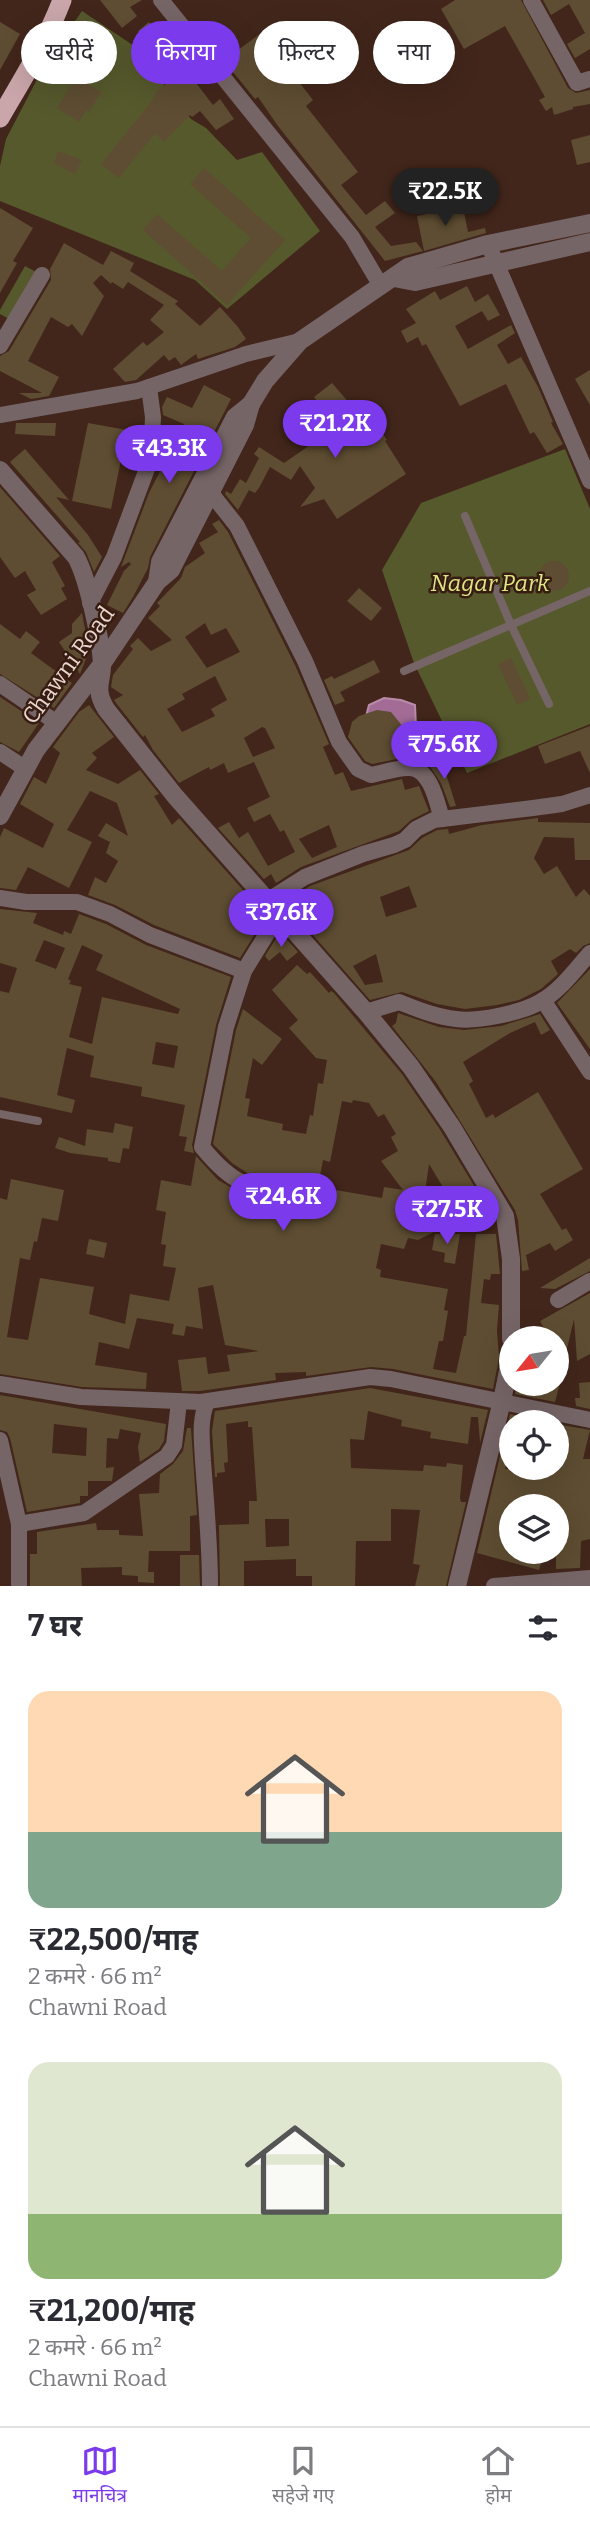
<!DOCTYPE html>
<html lang="hi">
<meta charset="utf-8">
<style>
:root{--surface:#fff;--page:#f7f7f7;--text:#2b2b33;--muted:#7c7c81;--line:#e1e1e2;--accent:#7c3aed}
body{margin:0;font-family:Bitter,"Noto Sans Devanagari",serif;background:var(--page);color:var(--text);height:100vh;display:flex;flex-direction:column;font-size:26px;white-space:nowrap}
*{box-sizing:border-box;margin:0}
p{font-size:23px;color:var(--muted)}
.icon{flex:none;width:38px;height:38px;fill:none;stroke:currentColor;stroke-width:2;stroke-linecap:round;stroke-linejoin:round}
.map{position:relative;height:1586px;overflow:hidden}
.panel{display:flex;flex-direction:column;background:var(--surface);flex:1}
.panel>*{flex:none}
.guide{position:absolute;left:21px;top:21px;width:550px;height:63px;display:flex;gap:14px}
.needle{width:46px;rotate:240deg}
.fabs{position:absolute;left:499px;top:1326px;display:grid;gap:14px}
.fabs a{display:grid;place-items:center;width:70px;height:70px;border-radius:50%;background:var(--surface);box-shadow:0 7px 28px #0002;font-size:35px}
.price{position:absolute;translate:-50% -60px;padding:0 16px;border-radius:24px;background:var(--accent);color:#fff;font-size:23px;line-height:46px;filter:drop-shadow(0 2px 4px #0008)}
.price::after{content:'';position:absolute;left:50%;top:42px;width:21px;height:16px;margin-left:-10px;background:inherit;clip-path:polygon(0 0,100% 0,50% 100%)}
.price.current{background:#222;color:#fff}
ul{padding:0;list-style:none}
li{display:grid;align-content:center;gap:14px;height:371px;padding:0 28px}
li span{display:grid;place-items:center;height:217px;border-radius:21px;color:#555}
li>.icon{margin-inline-start:auto}
span .icon{width:126px;height:126px;fill:#fffc;stroke-width:1}
li b{font-size:30px}
h2{display:flex;justify-content:space-between;align-items:center;height:84px;padding:0 28px;font-size:30px}
.tag{padding:0 24px;border-radius:32px;background:var(--surface);box-shadow:0 7px 28px #0002;font-size:24px;line-height:63px}
.tag.current{background:var(--accent);color:#fff}
.dock{display:flex;justify-content:space-around;align-items:center;height:98px;border-top:2px solid var(--line);background:var(--surface);font-size:19px;color:var(--muted)}
.dock a{display:grid;justify-items:center;gap:4px}
.dock .current{color:var(--accent)}
.map>svg:first-child{display:block}
.green{fill:#56592c}
.water{fill:#a26c97;stroke:#b88ca8;stroke-width:2}
.building{fill:#5e4d32;fill-rule:evenodd}
.lines{fill:none;stroke-linecap:round;stroke-linejoin:round}
.service{stroke:#766567;stroke-width:8}
.minor{stroke:#766567;stroke-width:16}
.tertiary{stroke:#766567;stroke-width:18}
.trunk{stroke:#caa6aa;stroke-width:19}
.labels{text-anchor:middle;stroke-width:5;stroke-linejoin:round;paint-order:stroke}
.park-label{font-size:23px;font-style:italic;fill:#dde585;stroke:#371c11}
.street-label{font-size:23px;fill:#ead7cf;stroke:#371c11}
</style>
<div class="map">
<svg width="590" height="1586" viewBox="0 0 590 1586">
<rect width="100%" height="100%" fill="#42261b"/>
<g class="green">
<polygon points="82,11 158,62 153,71 191,119 206,128 237,160 262,152 320,231 227,309 195,280 0,201 0,166 6,139 43,68"/>
<polygon points="25,266 38,273 11,320 0,314 0,310"/>
<polygon points="565,449 590,509 590,724 467,773 414,663 382,570 421,503"/>
</g>
<polygon class="water" points="384,698 401,700 415,705 416,728 412,743 394,752 365,720 369,705"/>
<g class="building">
<polygon points="100,0 142,0 130,7 137,16 122,28"/>
<polygon points="455,0 521,0 568,88 576,93 590,90 590,104 573,107 573,109 554,115 552,107 546,111 539,100 545,97 505,26 464,49 441,9"/>
<polygon points="543,0 590,0 590,49 575,58 567,44 585,33 569,4 551,15"/>
<polygon points="0,22 20,34 0,70"/>
<polygon points="149,22 213,105 220,99 234,119 216,130 200,111 192,117 190,115 164,142 155,133 119,178 101,164 156,96 154,94 167,83 159,71 165,67 138,31"/>
<polygon points="212,27 234,53 261,33 313,100 306,106 358,172 341,185 366,215 385,201 395,213 375,227 391,246 416,242 423,251 385,261 278,126 258,97 255,99 202,34"/>
<polygon points="76,77 101,92 89,112 86,110 79,122 57,108"/>
<polygon points="590,135 590,162 577,165 571,140"/>
<polygon points="58,151 82,160 75,174 54,163"/>
<polygon points="204,168 285,240 227,305 143,230 157,214 222,271 251,238 190,184"/>
<polygon points="463,207 468,232 485,228 486,233 424,251 417,216"/>
<polygon points="0,208 33,228 13,261 17,263 0,293"/>
<polygon points="64,243 103,265 111,251 134,263 130,271 178,301 175,304 200,326 220,307 238,327 246,339 235,347 198,359 196,354 181,365 175,357 169,361 164,355 136,380 125,382 113,369 143,342 147,346 164,332 150,320 164,305 128,282 123,289 112,282 111,284 101,275 93,283 104,296 82,336 72,324 68,327 51,317 28,361 59,377 49,396 31,399 19,393 42,393 0,371 0,356 9,351 51,280 50,269"/>
<polygon points="467,286 475,302 488,294 500,315 488,321 482,311 455,326 468,349 511,325 515,333 497,345 508,364 521,357 538,387 553,422 551,423 563,444 547,453 534,432 530,434 506,384 460,406 426,344 422,346 418,337 407,343 401,331 416,323 406,309 435,291 440,300"/>
<polygon points="590,370 590,405 575,379"/>
<polygon points="332,383 357,412 364,407 387,440 385,441 406,474 337,519 324,499 300,507 315,488 300,466 291,480 270,467 259,488 255,493 249,490 238,510 225,494 226,491 231,494 240,479 246,483 259,458 254,454 259,447 284,463 336,427 314,397"/>
<polygon points="204,385 231,399 150,557 148,568 133,597 123,613 107,605 124,571 131,564 129,562 121,567 149,493 184,424 163,415 162,407 167,397 192,408"/>
<polygon points="16,423 56,423 55,436 15,434"/>
<polygon points="88,423 127,430 111,509 72,501"/>
<polygon points="25,449 69,500 56,497 88,535 102,557 94,572 86,552 78,543 80,542 10,462"/>
<polygon points="0,487 60,556 52,562 65,586 61,588 67,599 41,615 27,595 36,590 25,571 15,578 0,557"/>
<path d="M219,520L228,532L295,665L329,744L323,747L335,775L343,772L351,791L402,779L405,790L419,786L429,811L411,820L399,831L301,867L276,883L271,874L264,879L218,828L229,822L239,838L248,832L268,866L295,852L284,830L280,832L270,814L254,822L247,808L270,797L254,762L228,773L224,763L210,770L209,767L179,783L153,750L145,735L143,737L116,703L114,700L123,695L111,687L113,675L133,649L130,646L138,638L151,651L172,640L148,618L160,606L157,603L181,578L185,567L205,553L199,543L218,532L212,524ZM205,623L211,635L226,628L240,652L207,668L185,637ZM215,676L227,700L211,709L215,716L182,732L167,709L185,699L182,694ZM262,727L265,728L275,748L253,757L244,738ZM329,825L337,847L312,858L299,839Z"/>
<circle cx="554" cy="576" r="15"/>
<polygon points="359,588 382,608 371,621 347,601"/>
<polygon points="82,613 89,651 80,674 59,642 72,633 72,624"/>
<polygon points="0,624 20,639 26,631 40,642 31,653 72,683 54,708 0,674"/>
<polygon points="511,658 530,699 517,705 498,664"/>
<polygon points="374,660 380,672 340,692 345,701 335,705 324,680 332,676 334,679"/>
<polygon points="0,697 39,723 19,752 0,742"/>
<polygon points="89,705 114,737 92,753 97,758 86,770 118,784 140,770 159,794 154,796 172,825 179,818 266,916 240,958 154,925 115,905 88,895 95,877 106,883 118,861 106,853 110,842 98,836 106,823 128,836 117,803 90,791 67,830 92,842 69,888 28,867 16,890 0,888 0,837 4,828 43,848 54,824 20,804 34,777 46,784 60,753 53,747 79,712"/>
<polygon points="377,710 391,712 400,723 405,731 407,757 372,764 365,761 348,737 352,722 359,716"/>
<polygon points="590,726 590,773 580,751 545,764 538,746"/>
<polygon points="442,761 456,806 450,807 441,783 429,765"/>
<path d="M538,818V822L590,823V860H575L574,838L544,837L534,858L544,874L557,866L576,897L584,889L590,896V943L583,946L576,953L570,949L551,961L558,974L541,989L519,1000L497,1005L465,1009L437,1004L402,992L370,1000L305,926L289,899L310,886L409,850L422,838L437,830L448,829L449,834L482,825ZM409,886L417,907L386,917L380,897ZM376,954L383,982L365,985L353,966Z"/>
<path d="M0,909L37,913L33,923L63,935L64,931L71,934L79,914L106,924L146,945L231,977L216,1025L192,1145L194,1153L184,1151L187,1137L179,1136L185,1105L141,1096L142,1087L90,1077L94,1056L67,1048L57,1095L75,1100L72,1113L0,1097V991L9,993L17,968L0,963ZM44,940L65,948L56,969L35,961ZM82,945L103,955L96,970L180,1009L178,1014L102,997L92,1044L69,1037L82,987L69,984L71,981L68,979ZM156,1042L178,1046L174,1068L152,1064Z"/>
<polygon points="280,932 298,952 287,961 280,952 269,961 265,956"/>
<path d="M297,965L307,974L310,972L329,993L331,991L334,993L402,1074L439,1128L476,1189L474,1190L483,1207L418,1240L408,1238L404,1249L381,1244L376,1268L381,1270L380,1277L448,1289L444,1310L448,1311L443,1341H439L433,1369L456,1373L464,1336H466L476,1234H496L500,1274H491L490,1280L484,1279L481,1303L499,1305L497,1330L499,1358L493,1389L393,1369L371,1367L306,1376V1372L275,1373L276,1380L200,1391H182L178,1360L206,1357L208,1374L230,1371L227,1355L259,1351L225,1345L213,1285L198,1288L203,1329L186,1326L184,1336L172,1334L174,1324L137,1318L129,1349L99,1342L95,1365L147,1373L146,1389L82,1387L0,1374V1198L7,1200L11,1179L64,1190L58,1221L42,1218L37,1242L34,1241L30,1260L20,1258L7,1337L28,1340L40,1278L94,1287L89,1314L125,1324L130,1294L169,1301L176,1268L163,1266L166,1245L161,1244L166,1212L156,1210L161,1180L191,1186L196,1156L218,1180L242,1194L267,1200L300,1204L310,1200L311,1191L307,1185L249,1174L232,1163L213,1144L236,1030L243,1009L282,1039L262,1065L253,1058L245,1098L250,1099L247,1116L283,1124L282,1130L306,1134L310,1115L313,1116L318,1083L323,1084L327,1060L316,1058L289,1028L298,1020L272,990ZM353,1100L369,1103L378,1117L384,1114L396,1134L391,1137L398,1151L381,1161L403,1190L384,1187L382,1198L318,1187L323,1160L330,1162L342,1101L352,1103ZM429,1164L458,1212L423,1206Z"/>
<polygon points="590,969 590,1049 557,1003"/>
<polygon points="398,1013 439,1027 464,1030 501,1026 540,1014 550,1030 541,1035 535,1022 510,1033 463,1062 473,1081 469,1084 486,1118 493,1114 495,1118 538,1092 583,1169 540,1194 562,1230 566,1228 573,1240 555,1251 550,1243 526,1255 529,1270 522,1271 518,1220 515,1210 436,1082 392,1026 396,1023"/>
<polygon points="115,1123 133,1127 129,1149 123,1148 120,1163 108,1161 108,1158 70,1153 55,1148 59,1137 85,1146 87,1129 113,1133"/>
<polygon points="435,1234 460,1234 455,1264 444,1262 445,1253 432,1250"/>
<polygon points="89,1239 107,1243 104,1258 86,1254"/>
<polygon points="590,1258 590,1271 555,1289 540,1288"/>
<polygon points="590,1293 590,1354 577,1361 574,1319 561,1374 556,1374 556,1339 550,1339 540,1321"/>
<polygon points="590,1382 590,1409 576,1406 575,1398 580,1398 579,1383"/>
<polygon points="517,1384 559,1387 555,1402 515,1394"/>
<path d="M370,1388L488,1410L480,1443L478,1417H471L468,1444L430,1438L431,1432L401,1426L402,1420L368,1411L364,1440L350,1439L351,1468L423,1471L424,1465L446,1467L447,1463L463,1465L460,1498L461,1502H466L446,1586H415L420,1565L413,1564L420,1510L391,1509V1541H356L355,1586H312V1576H296V1559L244,1561V1586H220L219,1525L249,1524V1501H257L252,1427H248V1421L226,1424L228,1462L224,1463L225,1472L217,1473V1477H215L212,1431L215,1411ZM265,1519H289V1546L266,1547Z"/>
<path d="M0,1395L166,1424L164,1441L159,1449L140,1462L138,1447L141,1433L120,1429L118,1439L107,1438L106,1468L114,1467L112,1481H88V1496H80V1503L27,1512L10,1438L7,1432L0,1430ZM54,1424L87,1428L86,1456L52,1453Z"/>
<polygon points="510,1414 551,1423 511,1423 511,1444 505,1469 556,1468 556,1424 590,1430 583,1459 590,1459 590,1539 581,1541 580,1568 556,1569 556,1507 511,1507 511,1552 544,1552 539,1570 477,1553"/>
<polygon points="187,1428 191,1428 197,1515 190,1516 190,1551 149,1551 148,1572 154,1572 154,1583 138,1582 138,1576 122,1575 122,1567 81,1568 82,1586 30,1586 30,1554 37,1554 37,1532 96,1523 97,1530 119,1530 119,1535 143,1536 139,1494 159,1493 160,1474 173,1464 183,1451"/>
<polygon points="180,1555 199,1555 200,1586 180,1586"/>
</g>
<g class="lines">
<g class="service">
<polyline points="465,516 511,625 549,704"/>
<polyline points="404,671 590,591"/>
<polyline points="0,1114 38,1121"/>
</g>
<g class="minor">
<polyline points="161,0 352,237 381,286"/>
<polyline points="531,0 577,83 590,79"/>
<polyline points="488,244 590,481"/>
<polyline points="0,346 42,275"/>
<polyline points="0,415 137,391 246,354 300,341"/>
<path d="M203,483L237,526L305,661L339,742L358,769L371,775C383,773 398,767 410,768C431,769 437,803 442,819"/>
<polyline points="90,603 114,557 151,458 153,417 149,387"/>
<polyline points="0,684 57,723"/>
<polyline points="0,752 26,769"/>
<polyline points="0,898 26,902 77,902 110,914 150,935 244,971"/>
<polyline points="267,901 305,877 363,854 394,845 405,840 416,829 434,820 533,808 562,804 590,795"/>
<path d="M279,914L244,971L226,1027L202,1147C236,1189 251,1188 301,1194"/>
<polyline points="543,1000 590,1072"/>
<path d="M366,1012L399,1002C417,1009 436,1017 456,1019C477,1022 521,1013 540,1002C560,991 575,970 590,953"/>
<polyline points="558,1300 590,1281"/>
<polyline points="0,1384 81,1397 201,1402 370,1377 391,1379 590,1420"/>
<path d="M207,1402C199,1420 202,1441 203,1461C206,1502 210,1544 210,1586"/>
<polyline points="0,1440 19,1524 19,1586"/>
<polyline points="19,1524 84,1513 167,1456 174,1445 179,1402"/>
<polyline points="494,1586 590,1578"/>
</g>
<g class="tertiary">
<polyline points="394,278 415,282 590,242"/>
<path d="M0,470L76,557C88,579 100,636 102,662C103,682 93,687 106,709L175,796L366,1012L411,1067L452,1127L505,1216L511,1259V1339"/>
<polyline points="157,582 160,562 235,417 251,404 265,381 300,341 408,267 488,244 590,223"/>
<polyline points="0,816 36,750 102,664 157,582 171,570 245,425 251,404"/>
<polyline points="457,1586 502,1401 511,1356"/>
</g>
<path class="trunk" d="M0,118C22,80 46,42 62,0"/>
</g>
<g class="labels">
<g class="park-label">
<text x="490" y="591">Nagar Park</text>
</g>
<g class="street-label">
<text transform="translate(68 665) rotate(-54)" y="8">Chawni Road</text>
</g>
</g>
</svg>
<div class="fabs">
<a><svg class="needle" viewBox="-14 -14 28 28"><path d="M0-13l5 13h-10z" fill="#e53935"/><path d="M0 13l5-13h-10z" fill="#7c7c81"/></svg></a>
<a><svg class="icon" aria-label="locate" viewBox="0 0 24 24"><circle cx="12" cy="12" r="6"/><path d="M12 2v4M12 18v4M2 12h4M18 12h4"/></svg></a>
<a><svg class="icon" aria-label="layers" viewBox="0 0 24 24"><path d="M12 4l9 5-9 5-9-5zM3 14l9 5 9-5"/></svg></a>
</div>
<b class="price current" style="left:445px;top:228px">₹22.5K</b>
<b class="price" style="left:335px;top:460px">₹21.2K</b>
<b class="price" style="left:169px;top:485px">₹43.3K</b>
<b class="price" style="left:444px;top:781px">₹75.6K</b>
<b class="price" style="left:281px;top:949px">₹37.6K</b>
<b class="price" style="left:283px;top:1233px">₹24.6K</b>
<b class="price" style="left:447px;top:1246px">₹27.5K</b>
<div class="guide">
<a class="tag">खरीदें</a>
<a class="tag current">किराया</a>
<a class="tag">फ़िल्टर</a>
<a class="tag">नया</a>
</div>
</div>
<section class="panel">
<h2>7 घर<svg class="icon" aria-label="filters" viewBox="0 0 24 24"><path d="M4 7h16M4 17h16"/><circle cx="9" cy="7" r="2"/><circle cx="15" cy="17" r="2"/></svg></h2>
<ul>
<li><span style="background:linear-gradient(#ffd9b3 65%,#7fa58c 0)"><svg class="icon" aria-label="home" viewBox="0 0 24 24"><path d="M3 11l9-7 9 7M6 9v11h12V9"/></svg></span><div><b>₹22,500/माह</b><p>2 कमरे · 66 m²</p><p>Chawni Road</p></div></li>
<li><span style="background:linear-gradient(#dfe7d0 70%,#8fb573 0)"><svg class="icon" aria-label="home" viewBox="0 0 24 24"><path d="M3 11l9-7 9 7M6 9v11h12V9"/></svg></span><div><b>₹21,200/माह</b><p>2 कमरे · 66 m²</p><p>Chawni Road</p></div></li>
</ul>
</section>
<nav class="dock">
<a class="current"><svg class="icon" aria-label="map" viewBox="0 0 24 24"><path d="M3 6l6-2 6 2 6-2v14l-6 2-6-2-6 2zM9 4v14M15 6v14"/></svg>मानचित्र</a>
<a><svg class="icon" aria-label="saved" viewBox="0 0 24 24"><path d="M7 4h10v16l-5-4-5 4z"/></svg>सहेजे गए</a>
<a><svg class="icon" aria-label="home" viewBox="0 0 24 24"><path d="M3 11l9-7 9 7M6 9v11h12V9"/></svg>होम</a>
</nav>
